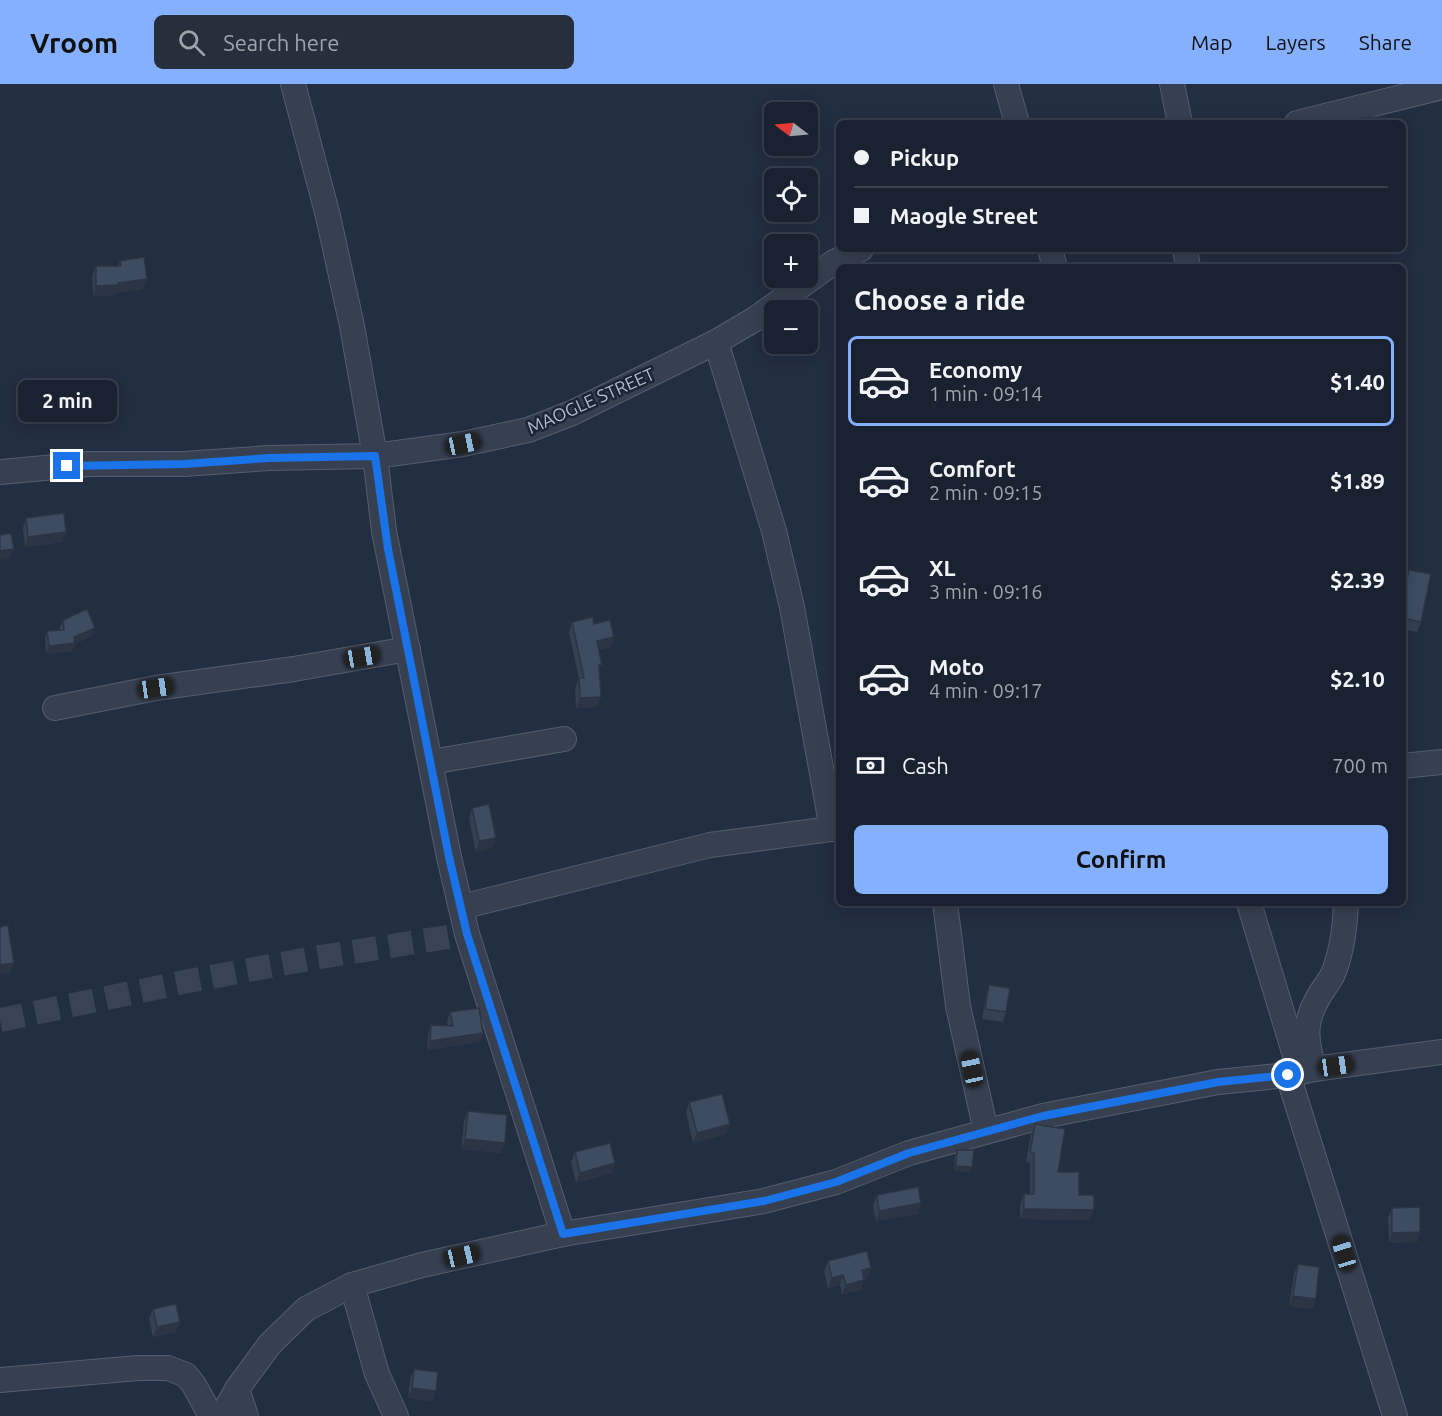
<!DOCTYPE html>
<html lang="en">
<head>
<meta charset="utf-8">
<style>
	:root { --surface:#1a2231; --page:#272f3d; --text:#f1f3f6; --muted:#9fa4ab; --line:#383f4d; --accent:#84b0ff }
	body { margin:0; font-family:Ubuntu,sans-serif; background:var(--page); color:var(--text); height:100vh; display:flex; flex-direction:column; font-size:22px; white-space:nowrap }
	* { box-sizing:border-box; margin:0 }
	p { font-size:20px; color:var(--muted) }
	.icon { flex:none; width:33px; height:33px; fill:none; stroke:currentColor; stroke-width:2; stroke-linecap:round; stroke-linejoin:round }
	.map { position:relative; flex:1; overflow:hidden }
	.drawer { position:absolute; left:836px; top:180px; width:570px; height:642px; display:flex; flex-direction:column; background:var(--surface); border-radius:9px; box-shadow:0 3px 15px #0003,0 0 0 2px var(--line) }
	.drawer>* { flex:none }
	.guide { position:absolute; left:836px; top:36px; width:570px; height:132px; border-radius:9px; box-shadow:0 3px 15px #0003,0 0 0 2px var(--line); display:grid; align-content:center; height:132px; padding:0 18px; background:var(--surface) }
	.needle { width:39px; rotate:286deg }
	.buttons { position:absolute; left:764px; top:18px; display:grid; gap:12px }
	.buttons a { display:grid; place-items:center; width:54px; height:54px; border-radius:9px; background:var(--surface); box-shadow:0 3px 15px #0003,0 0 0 2px var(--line); font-size:30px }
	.end { position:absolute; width:27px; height:27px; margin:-14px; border:8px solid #1a73e8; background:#fff; box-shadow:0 0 0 3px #fff }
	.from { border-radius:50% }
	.bubble { position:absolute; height:42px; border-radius:9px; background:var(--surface); box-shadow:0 3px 15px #0003,0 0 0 2px var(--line); font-size:20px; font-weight:600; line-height:42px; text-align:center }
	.car { position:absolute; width:18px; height:36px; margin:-18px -9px; border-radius:8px; box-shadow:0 0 4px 2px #0007; background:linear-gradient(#222 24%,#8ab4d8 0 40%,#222 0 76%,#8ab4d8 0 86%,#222 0) }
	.guide b { display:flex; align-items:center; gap:21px; height:57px; font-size:22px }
	.guide b+b { border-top:2px solid var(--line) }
	.guide i { width:15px; height:15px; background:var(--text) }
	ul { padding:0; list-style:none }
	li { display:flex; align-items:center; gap:18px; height:90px; margin:0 12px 9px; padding:0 6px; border:3px solid transparent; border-radius:9px }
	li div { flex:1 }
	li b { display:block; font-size:22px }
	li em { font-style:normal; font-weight:600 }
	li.active { border-color:var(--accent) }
	li>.icon { width:54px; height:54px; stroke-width:1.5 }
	h2 { padding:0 18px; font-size:27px; line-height:72px }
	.pay { display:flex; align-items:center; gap:15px; height:66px; padding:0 18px; font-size:22px }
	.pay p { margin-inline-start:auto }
	.primary-button { display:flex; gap:12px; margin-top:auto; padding:12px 18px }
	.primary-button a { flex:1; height:69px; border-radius:9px; background:var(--accent); color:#111; font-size:24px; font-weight:600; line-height:69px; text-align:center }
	header { display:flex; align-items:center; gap:36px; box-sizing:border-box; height:84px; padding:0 30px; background:var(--accent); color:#111 }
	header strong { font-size:28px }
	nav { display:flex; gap:33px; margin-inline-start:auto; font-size:21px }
	.search { width:420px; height:54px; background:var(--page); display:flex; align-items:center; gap:15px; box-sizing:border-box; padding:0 21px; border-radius:9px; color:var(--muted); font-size:22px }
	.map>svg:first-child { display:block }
</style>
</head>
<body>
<header>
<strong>Vroom</strong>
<div class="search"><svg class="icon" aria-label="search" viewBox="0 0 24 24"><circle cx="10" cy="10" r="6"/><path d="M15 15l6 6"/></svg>Search here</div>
<nav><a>Map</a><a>Layers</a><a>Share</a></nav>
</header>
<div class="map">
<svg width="1442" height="1332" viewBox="0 0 1442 1332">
	<rect width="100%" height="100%" fill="#222e41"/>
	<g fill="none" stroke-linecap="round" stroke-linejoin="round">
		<!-- minor-tunnel -->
		<polyline stroke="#384356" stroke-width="24" stroke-dasharray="24 12" stroke-linecap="butt" points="0,936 189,897 314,874 467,850"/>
		<defs>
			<g id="minor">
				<polyline points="293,0 328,132 352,242 375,372 384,447 449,773 467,850 563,1150"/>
				<polyline points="1006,0 1017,39"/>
				<polyline points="1172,0 1180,39"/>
				<polyline points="1297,39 1442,3"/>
				<polyline points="1050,165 1055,183"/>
				<polyline points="1185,165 1188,183"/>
				<polyline points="716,258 774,447 792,523 832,745"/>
				<polyline points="0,388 89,380 184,380 269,374 375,372 463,360 528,346 572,329 716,258 755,235 834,178 861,165"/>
				<polyline points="55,624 156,604 294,585 408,565"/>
				<polyline points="431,678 564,655"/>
				<polyline points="1402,682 1442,678"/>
				<polyline points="945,819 958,922 986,1047"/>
				<polyline points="1249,819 1300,988"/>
				<polyline points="461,823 710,761 838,744"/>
				<path d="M1313,983c-7,-29 -10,-44 6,-71 4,-7 9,-13 13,-20 10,-22 13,-49 14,-73"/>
				<polyline points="1288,991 1395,1332"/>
				<polyline points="352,1201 377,1290 396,1332"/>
				<polyline points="0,1296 138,1284 168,1284 186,1291 194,1301 211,1332"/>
				<polyline points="237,1305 246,1332"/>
				<polyline points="222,1332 237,1305 270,1260 306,1225 352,1201 422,1181 563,1150 764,1117 836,1098 909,1069 1043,1032 1218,998 1288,991 1314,985 1442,968"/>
			</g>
		</defs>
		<!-- minor casing -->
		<use href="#minor" stroke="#545e6e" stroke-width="26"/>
		<!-- minor -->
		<use href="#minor" stroke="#364051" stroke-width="24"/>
	</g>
	<!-- wall -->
	<g fill="#344153">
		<polygon points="120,177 143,205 115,209 115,211 93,212 92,192 96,182 118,182"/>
		<polygon points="26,434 62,458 25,463 23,444"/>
		<polygon points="1409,486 1421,538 1417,548 1402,545 1402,509 1405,496"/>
		<polygon points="63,536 92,552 75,560 72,567 46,570 45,555 47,547 60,546 60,543"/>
		<polygon points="572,538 594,540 614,553 610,563 599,566 600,587 597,623 576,624 575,604 579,595 569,548"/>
		<polygon points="472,724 492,764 476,768 469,734"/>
		<polygon points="989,901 1006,928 1003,938 982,935 986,911"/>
		<polygon points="450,928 483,949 479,958 427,966 428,950 431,941 448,942 447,937"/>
		<polygon points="689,1018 730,1040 726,1050 693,1059 686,1028"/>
		<polygon points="468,1027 501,1069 461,1065 464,1037"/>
		<polygon points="1035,1040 1058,1088 1079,1111 1090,1136 1020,1135 1020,1120 1024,1110 1030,1110 1030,1079 1026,1078 1031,1050"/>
		<polygon points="957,1066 972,1083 970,1088 954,1087 955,1071"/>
		<polygon points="575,1068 612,1089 576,1099 571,1078"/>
		<polygon points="877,1111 921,1119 918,1130 876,1137 873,1121"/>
		<polygon points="1392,1124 1420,1148 1417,1158 1389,1159 1388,1134"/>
		<polygon points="828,1177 871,1184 867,1194 864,1195 861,1206 842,1211 840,1201 828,1204 824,1187"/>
		<polygon points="1298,1180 1316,1215 1312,1225 1289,1222 1294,1190"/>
		<polygon points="153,1225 176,1248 153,1253 149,1235"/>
		<polygon points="414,1285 433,1317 408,1314 410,1295"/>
	</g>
	<!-- shaded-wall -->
	<g fill="#2b3544">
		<polygon points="147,195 143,205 115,209 115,211 93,212 96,202"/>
		<polygon points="66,448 62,458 25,463 28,453"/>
		<polygon points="14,465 10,475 0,476 0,467"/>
		<polygon points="95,544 92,552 75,560 72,567 46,570 49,562"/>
		<polygon points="614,553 610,563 593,567 597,557"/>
		<polygon points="601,613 597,623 576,624 580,614"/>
		<polygon points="496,754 492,764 476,768 479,757"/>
		<polygon points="14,879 10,889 0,890 0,881"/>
		<polygon points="483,949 479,958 427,966 430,957"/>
		<polygon points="730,1040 726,1050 693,1059 697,1049"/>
		<polygon points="465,1055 505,1059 501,1069 461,1065"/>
		<polygon points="615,1079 612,1089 576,1099 580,1089"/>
		<polygon points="956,1082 972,1083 970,1088 954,1087"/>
		<polygon points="921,1119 918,1130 876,1137 879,1127"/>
		<polygon points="1024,1125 1094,1126 1090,1136 1020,1135"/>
		<polygon points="1420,1148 1417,1158 1389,1159 1392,1149"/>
		<polygon points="871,1184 867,1194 858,1197 862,1186"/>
		<polygon points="843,1191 840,1201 828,1204 832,1194"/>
		<polygon points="864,1196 861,1206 842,1211 846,1201"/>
		<polygon points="1293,1212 1316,1215 1312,1225 1289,1222"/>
		<polygon points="180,1238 176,1248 153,1253 157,1243"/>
		<polygon points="412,1304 436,1307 433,1317 408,1314"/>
	</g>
	<!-- building -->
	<g fill="#3d4c61" stroke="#2b3544" stroke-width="1.5">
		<polygon points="1386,33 1386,39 1361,39 1361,34"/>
		<polygon points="144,173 147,195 118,199 118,201 96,202 96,182 121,182 120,177"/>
		<polygon points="64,429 66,448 28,453 26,434"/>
		<polygon points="11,449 14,465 0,467 0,451"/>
		<polygon points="1409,486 1431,490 1421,538 1402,534 1402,515"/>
		<polygon points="87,525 95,544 74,553 75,559 49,562 47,547 64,546 63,536"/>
		<polygon points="593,533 594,540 610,536 614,553 597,557 602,581 599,581 601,613 580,614 579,594 584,594 572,538"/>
		<polygon points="489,720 496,754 479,757 472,724"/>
		<polygon points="8,841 14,879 0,881 0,843"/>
		<polygon points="989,901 1010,904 1006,928 985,925"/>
		<polygon points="479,924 483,949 430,957 431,941 453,942 450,928"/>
		<polygon points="722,1010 730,1040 697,1049 689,1018"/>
		<polygon points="468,1027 507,1031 505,1059 465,1055"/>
		<polygon points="1035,1040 1065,1045 1058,1088 1079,1088 1079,1111 1094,1111 1094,1126 1024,1125 1024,1110 1034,1110 1034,1069 1030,1068"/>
		<polygon points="610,1059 615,1079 580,1089 575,1068"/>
		<polygon points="957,1066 974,1066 972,1083 956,1082"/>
		<polygon points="918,1103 921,1119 879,1127 877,1111"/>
		<polygon points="1420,1123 1420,1148 1392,1149 1392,1124"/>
		<polygon points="867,1167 871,1184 862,1186 864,1196 846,1201 843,1191 832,1194 828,1177"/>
		<polygon points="1298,1180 1319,1183 1316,1215 1293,1212"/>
		<polygon points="176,1220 180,1238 157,1243 153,1225"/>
		<polygon points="414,1285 438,1288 436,1307 412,1304"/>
	</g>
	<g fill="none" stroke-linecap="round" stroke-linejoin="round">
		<!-- route -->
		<polyline stroke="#1a73e8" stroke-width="8" points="67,382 184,380 269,374 375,372 388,465 449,773 467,850 563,1150 764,1117 836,1098 909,1069 1043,1032 1218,998 1288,991"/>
	</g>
	<g text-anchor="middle" stroke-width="5" stroke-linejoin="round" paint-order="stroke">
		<!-- street labels -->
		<g font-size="18" fill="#b3bbcb" stroke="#1b2536">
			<text transform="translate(591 317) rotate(-24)" y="6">MAOGLE STREET</text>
		</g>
	</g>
</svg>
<div class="buttons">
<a><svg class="needle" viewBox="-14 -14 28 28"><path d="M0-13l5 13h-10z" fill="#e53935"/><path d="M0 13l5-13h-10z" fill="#9fa4ab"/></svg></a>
<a><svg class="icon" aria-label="locate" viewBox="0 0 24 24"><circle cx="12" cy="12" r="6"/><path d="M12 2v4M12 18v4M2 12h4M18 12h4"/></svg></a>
<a>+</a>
<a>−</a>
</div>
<i class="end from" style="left:1288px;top:991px"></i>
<i class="end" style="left:67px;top:382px"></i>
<div class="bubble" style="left:18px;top:296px;width:99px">2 min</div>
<i class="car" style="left:463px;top:360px;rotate:78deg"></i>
<i class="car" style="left:362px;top:573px;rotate:80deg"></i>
<i class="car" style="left:156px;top:604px;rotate:82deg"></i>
<i class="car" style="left:1336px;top:982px;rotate:82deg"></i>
<i class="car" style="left:972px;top:985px;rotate:348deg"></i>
<i class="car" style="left:1344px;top:1169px;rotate:343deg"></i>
<i class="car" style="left:462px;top:1172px;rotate:77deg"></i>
<div class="guide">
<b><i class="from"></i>Pickup</b>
<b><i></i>Maogle Street</b>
</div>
<section class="drawer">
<h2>Choose a ride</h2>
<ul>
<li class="active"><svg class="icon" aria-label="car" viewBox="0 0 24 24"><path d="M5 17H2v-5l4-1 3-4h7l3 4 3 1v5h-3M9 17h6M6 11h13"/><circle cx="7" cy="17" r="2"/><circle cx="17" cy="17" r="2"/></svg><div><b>Economy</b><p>1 min · 09:14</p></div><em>$1.40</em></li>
<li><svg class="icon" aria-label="car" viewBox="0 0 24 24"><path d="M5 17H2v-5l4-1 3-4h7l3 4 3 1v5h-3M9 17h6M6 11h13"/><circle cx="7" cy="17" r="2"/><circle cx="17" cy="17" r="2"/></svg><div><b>Comfort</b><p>2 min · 09:15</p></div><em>$1.89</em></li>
<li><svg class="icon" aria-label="car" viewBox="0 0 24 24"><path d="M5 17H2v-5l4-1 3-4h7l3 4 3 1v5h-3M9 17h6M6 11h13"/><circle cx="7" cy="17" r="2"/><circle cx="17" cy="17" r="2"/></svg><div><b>XL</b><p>3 min · 09:16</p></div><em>$2.39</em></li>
<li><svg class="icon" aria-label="car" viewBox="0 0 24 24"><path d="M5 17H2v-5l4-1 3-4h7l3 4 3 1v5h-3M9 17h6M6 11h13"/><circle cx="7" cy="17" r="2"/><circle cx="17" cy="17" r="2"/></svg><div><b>Moto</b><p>4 min · 09:17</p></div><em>$2.10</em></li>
</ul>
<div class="pay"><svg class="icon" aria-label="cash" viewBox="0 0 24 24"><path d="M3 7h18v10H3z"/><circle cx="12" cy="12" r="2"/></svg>Cash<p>700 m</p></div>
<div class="primary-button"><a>Confirm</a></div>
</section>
</div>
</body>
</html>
